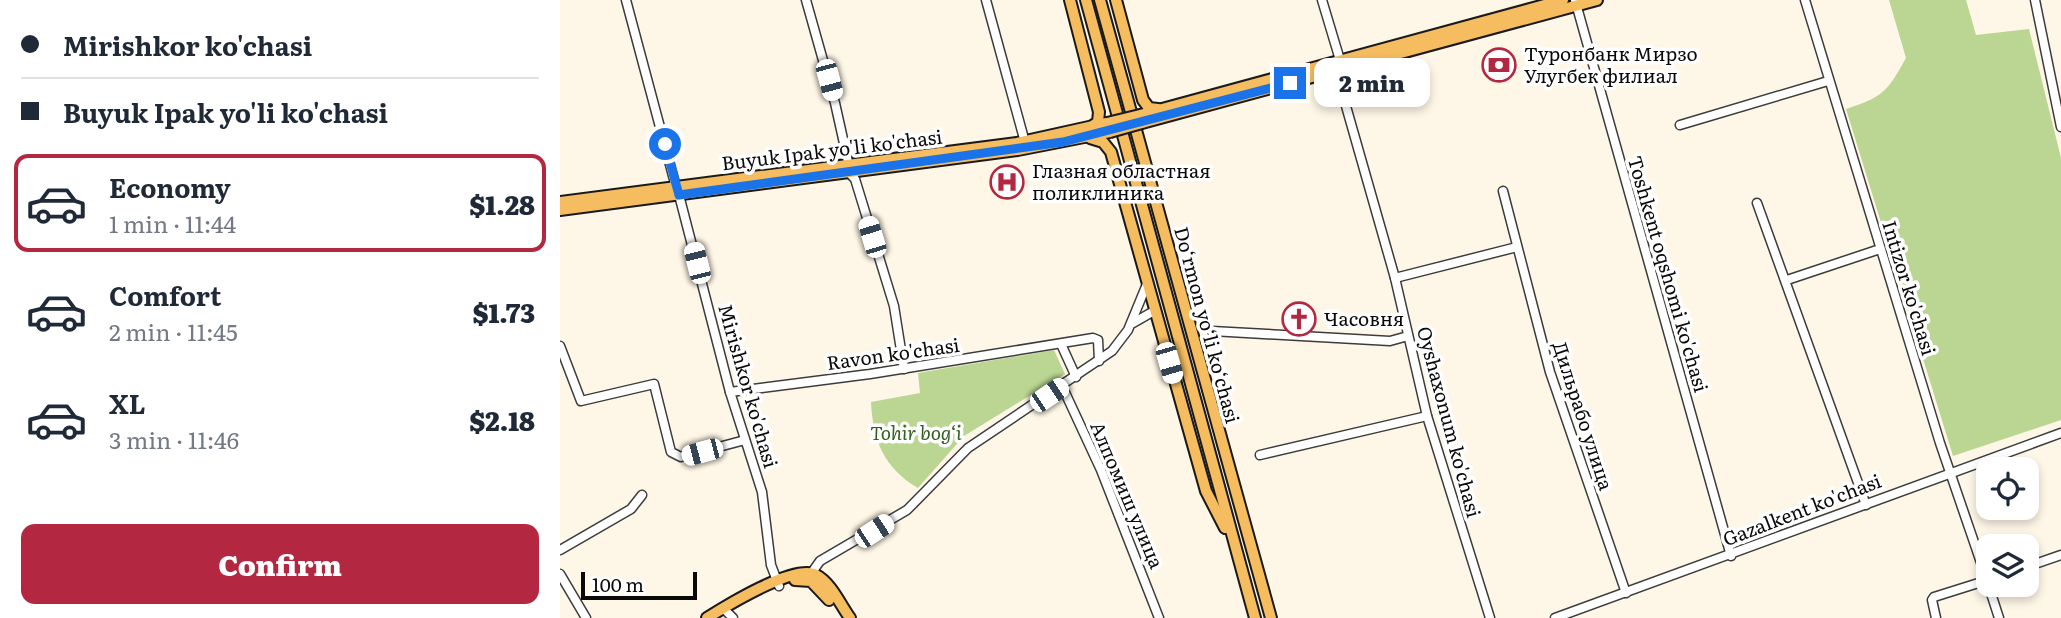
<!DOCTYPE html>
<html lang="en">
<head>
<meta charset="utf-8">
<style>
	:root { --surface:#fff; --page:#f6f6f7; --text:#1f2937; --muted:#747a83; --line:#e0e1e3; --accent:#b42741 }
	body { margin:0; font-family:Literata,serif; background:var(--page); color:var(--text); height:100vh; display:flex; flex-direction:column; font-size:26px; white-space:nowrap }
	* { box-sizing:border-box; margin:0 }
	p { font-size:23px; color:var(--muted) }
	.icon { flex:none; width:38px; height:38px; fill:none; stroke:currentColor; stroke-width:2; stroke-linecap:round; stroke-linejoin:round }
	.map { position:relative; flex:1; overflow:hidden }
	.side { display:flex; flex-direction:column; background:var(--surface); width:560px }
	.side>* { flex:none }
	.banner { display:grid; align-content:center; height:154px; padding:0 21px; background:var(--surface) }
	.buttons { position:absolute; left:1416px; top:457px; display:grid; gap:14px }
	.buttons a { display:grid; place-items:center; width:63px; height:63px; border-radius:14px; background:var(--surface); box-shadow:0 4px 10px #0003; font-size:35px }
	.scale { position:absolute; left:21px; bottom:18px; width:116px; box-sizing:border-box; padding-left:7px; border:4px solid #090909; border-top:0; font-size:19px; line-height:24px; white-space:nowrap; color:#090909; -webkit-text-stroke:5px #fff; paint-order:stroke }
	.end { position:absolute; width:32px; height:32px; margin:-16px; border:9px solid #1a73e8; background:#fff; box-shadow:0 0 0 4px #fff }
	.from { border-radius:50% }
	.bubble { position:absolute; height:49px; border-radius:14px; background:var(--surface); box-shadow:0 4px 10px #0003; font-size:23px; font-weight:800; line-height:49px; text-align:center }
	.car { position:absolute; width:21px; height:42px; margin:-21px -10px; border-radius:9px; box-shadow:0 0 5px 2px #0007; background:linear-gradient(#fff 24%,#345 0 40%,#fff 0 76%,#345 0 86%,#fff 0) }
	.banner b { display:flex; align-items:center; gap:24px; height:66px; font-size:26px }
	.banner b+b { border-top:2px solid var(--line) }
	.banner i { width:18px; height:18px; background:var(--text) }
	ul { padding:0; list-style:none }
	li { display:flex; align-items:center; gap:21px; height:98px; margin:0 14px 10px; padding:0 7px; border:4px solid transparent; border-radius:14px }
	li div { flex:1 }
	li b { display:block; font-size:26px }
	li em { font-style:normal; font-weight:800 }
	li.on { border-color:var(--accent) }
	li>.icon { width:63px; height:63px; stroke-width:1.5 }
	.action { display:flex; gap:14px; margin-top:auto; padding:14px 21px }
	.action a { flex:1; height:80px; border-radius:14px; background:var(--accent); color:#fff; font-size:28px; font-weight:800; line-height:80px; text-align:center }
	main { display:flex; flex:1; min-height:0 }
	.map>svg:first-child { display:block }
</style>
</head>
<body>
<main>
<section class="side">
<div class="banner">
<b><i class="from"></i>Mirishkor ko'chasi</b>
<b><i></i>Buyuk Ipak yo'li ko'chasi</b>
</div>
<ul>
<li class="on"><svg class="icon" aria-label="car" viewBox="0 0 24 24"><path d="M5 17H2v-5l4-1 3-4h7l3 4 3 1v5h-3M9 17h6M6 11h13"/><circle cx="7" cy="17" r="2"/><circle cx="17" cy="17" r="2"/></svg><div><b>Economy</b><p>1 min · 11:44</p></div><em>$1.28</em></li>
<li><svg class="icon" aria-label="car" viewBox="0 0 24 24"><path d="M5 17H2v-5l4-1 3-4h7l3 4 3 1v5h-3M9 17h6M6 11h13"/><circle cx="7" cy="17" r="2"/><circle cx="17" cy="17" r="2"/></svg><div><b>Comfort</b><p>2 min · 11:45</p></div><em>$1.73</em></li>
<li><svg class="icon" aria-label="car" viewBox="0 0 24 24"><path d="M5 17H2v-5l4-1 3-4h7l3 4 3 1v5h-3M9 17h6M6 11h13"/><circle cx="7" cy="17" r="2"/><circle cx="17" cy="17" r="2"/></svg><div><b>XL</b><p>3 min · 11:46</p></div><em>$2.18</em></li>
</ul>
<div class="action"><a>Confirm</a></div>
</section>
<div class="map">
<svg width="1501" height="618" viewBox="0 0 1501 618">
	<rect width="100%" height="100%" fill="#fef6e6"/>
	<!-- forest -->
	<g fill="#bad692">
		<path d="M1329,0h77l10,35 53,-6 32,129v262l-108,36 -107,-347c37,-12 41,-17 60,-51z"/>
		<path d="M494,350l11,24 -101,62 -46,52c-34,-20 -45,-47 -47,-86l49,-9 -2,-20z"/>
	</g>
	<g fill="none" stroke-linecap="round" stroke-linejoin="round">
		<defs>
			<g id="minor">
				<polyline points="66,0 116,187"/>
				<polyline points="246,0 275,103 289,166"/>
				<polyline points="426,0 466,146"/>
				<polyline points="762,0 780,60"/>
				<polyline points="1015,0 1171,556"/>
				<polyline points="1245,0 1380,443 1428,583"/>
				<polyline points="1475,0 1501,127"/>
				<polyline points="776,71 835,278 867,416 930,618"/>
				<polyline points="1120,125 1268,81"/>
				<polyline points="290,174 295,179 334,306 344,369"/>
				<polyline points="943,191 990,372 1066,593"/>
				<polyline points="119,195 170,392 202,492 211,565 219,586"/>
				<polyline points="1197,203 1306,505"/>
				<polyline points="835,278 957,247"/>
				<polyline points="1227,280 1320,249"/>
				<polyline points="573,323 594,311"/>
				<polyline points="652,331 830,341 848,336"/>
				<polyline points="501,344 516,377"/>
				<polyline points="0,346 21,401 94,384 111,452 121,457 185,440"/>
				<polyline points="502,386 541,470 599,618"/>
				<polyline points="170,392 310,374 533,338 538,340 539,361"/>
				<polyline points="700,455 867,416"/>
				<polyline points="0,550 71,509 82,495"/>
				<polyline points="1466,567 1501,555"/>
				<polyline points="0,574 26,618"/>
				<polyline points="248,578 260,561 347,510 408,448 552,351 568,330 587,284"/>
				<polyline points="1428,584 1439,618"/>
				<polyline points="163,608 173,618"/>
				<polyline points="995,618 1501,433"/>
				<polyline points="1376,618 1372,600 1374,597 1428,580"/>
			</g>
			<g id="major">
				<polyline points="510,0 539,112 538,122 531,127"/>
				<polyline points="526,0 695,618"/>
				<polyline points="540,0 711,618"/>
				<polyline points="556,0 583,100 589,108 598,109"/>
				<polyline points="580,115 1003,0"/>
				<polyline points="582,123 1037,0"/>
				<polyline points="530,138 543,142 551,152 646,491 665,528"/>
				<polyline points="0,202 457,143 547,123"/>
				<polyline points="0,210 458,150 550,132"/>
				<polyline points="235,580 251,581 269,600"/>
				<path d="M147,618c19,-12 89,-55 109,-43 15,8 24,29 34,43"/>
			</g>
		</defs>
		<!-- minor casing -->
		<use href="#minor" stroke="#3c3c3c" stroke-width="11"/>
		<!-- major casing -->
		<use href="#major" stroke="#1a1a1a" stroke-width="14"/>
		<!-- minor -->
		<use href="#minor" stroke="#fff" stroke-width="8"/>
		<!-- major -->
		<use href="#major" stroke="#f5bc60" stroke-width="10"/>
		<defs>
			<g id="major-bridge">
				<polyline points="547,123 580,115"/>
				<polyline points="550,132 582,123"/>
			</g>
		</defs>
		<!-- major-bridge casing -->
		<use href="#major-bridge" stroke="#1a1a1a" stroke-width="14" stroke-linecap="butt"/>
		<!-- major-bridge -->
		<use href="#major-bridge" stroke="#f5bc60" stroke-width="10"/>
	</g>
	<g fill="none" stroke-linecap="round" stroke-linejoin="round">
		<!-- route -->
		<polyline stroke="#1a73e8" stroke-width="9" points="105,144 119,195 503,142 730,83"/>
	</g>
	<!-- icons -->
	<defs>
		<symbol id="bank-ring" viewBox="-11 -11 22 22"><circle r="9.5" fill="#fff" stroke="#b42741" stroke-width="1.5"/><path d="M-6-4H6V4H-6ZM0-2.3a2.3 2.3 0 1 0 0 4.6a2.3 2.3 0 1 0 0-4.6Z" fill="#b42741"/></symbol>
		<symbol id="hospital-ring" viewBox="-11 -11 22 22"><circle r="9.5" fill="#fff" stroke="#b42741" stroke-width="1.5"/><path d="M-5-5h3v3.5h4V-5h3V5h-3V1.5h-4V5h-3Z" fill="#b42741"/></symbol>
		<symbol id="church-ring" viewBox="-11 -11 22 22"><circle r="9.5" fill="#fff" stroke="#b42741" stroke-width="1.5"/><path d="M-1.2-6h2.4v3.5h3.3v2.4h-3.3V6h-2.4V-.1h-3.3v-2.4h3.3Z" fill="#b42741"/></symbol>
	</defs>
	<g fill-rule="evenodd">
		<use href="#bank-ring" x="920" y="46" width="38" height="38"/>
		<use href="#hospital-ring" x="428" y="163" width="38" height="38"/>
		<use href="#church-ring" x="720" y="300" width="38" height="38"/>
	</g>
	<g text-anchor="middle" stroke-width="7" stroke-linejoin="round" paint-order="stroke">
		<!-- poi labels -->
		<g font-size="19" fill="#090909" stroke="#fff" text-anchor="start">
			<text x="964" y="61">Туронбанк Мирзо<tspan x="964" dy="22">Улугбек филиал</tspan></text>
			<text x="472" y="178">Глазная областная<tspan x="472" dy="22">поликлиника</tspan></text>
			<text x="764" y="326">Часовня</text>
		</g>
		<!-- street labels -->
		<g font-size="19" fill="#090909" stroke="#fff">
			<text transform="translate(272 150) rotate(-7)" y="7">Buyuk Ipak yo'li ko'chasi</text>
			<text transform="translate(1108 274) rotate(74)" y="7">Toshkent oqshomi ko'chasi</text>
			<text transform="translate(1349 288) rotate(73)" y="7">Intizor ko'chasi</text>
			<text transform="translate(647 325) rotate(75)" y="7">Do‘rmon yo‘li ko‘chasi</text>
			<text transform="translate(333 354) rotate(-8)" y="7">Ravon ko'chasi</text>
			<text transform="translate(188 386) rotate(74)" y="7">Mirishkor ko'chasi</text>
			<text transform="translate(1023 416) rotate(72)" y="7">Дильрабо улица</text>
			<text transform="translate(889 422) rotate(75)" y="7">Oyshaxonum ko'chasi</text>
			<text transform="translate(567 495) rotate(67)" y="7">Алпомиш улица</text>
			<text transform="translate(1242 510) rotate(-21)" y="7">Gazalkent ko'chasi</text>
		</g>
		<!-- park labels -->
		<g font-size="19" font-style="italic" fill="#335e1d" stroke="#fff">
			<text x="356" y="440">Tohir bog‘i</text>
		</g>
	</g>
</svg>
<div class="buttons">
<a><svg class="icon" aria-label="locate" viewBox="0 0 24 24"><circle cx="12" cy="12" r="6"/><path d="M12 2v4M12 18v4M2 12h4M18 12h4"/></svg></a>
<a><svg class="icon" aria-label="layers" viewBox="0 0 24 24"><path d="M12 4l9 5-9 5-9-5zM3 14l9 5 9-5"/></svg></a>
</div>
<div class="scale">100 m</div>
<i class="end from" style="left:105px;top:144px"></i>
<i class="end" style="left:730px;top:83px"></i>
<div class="bubble" style="left:754px;top:58px;width:116px">2 min</div>
<i class="car" style="left:269px;top:80px;rotate:165deg"></i>
<i class="car" style="left:312px;top:237px;rotate:343deg"></i>
<i class="car" style="left:137px;top:263px;rotate:346deg"></i>
<i class="car" style="left:609px;top:363px;rotate:164deg"></i>
<i class="car" style="left:489px;top:395px;rotate:56deg"></i>
<i class="car" style="left:142px;top:452px;rotate:255deg"></i>
<i class="car" style="left:314px;top:531px;rotate:57deg"></i>
</div>
</main>
</body>
</html>
